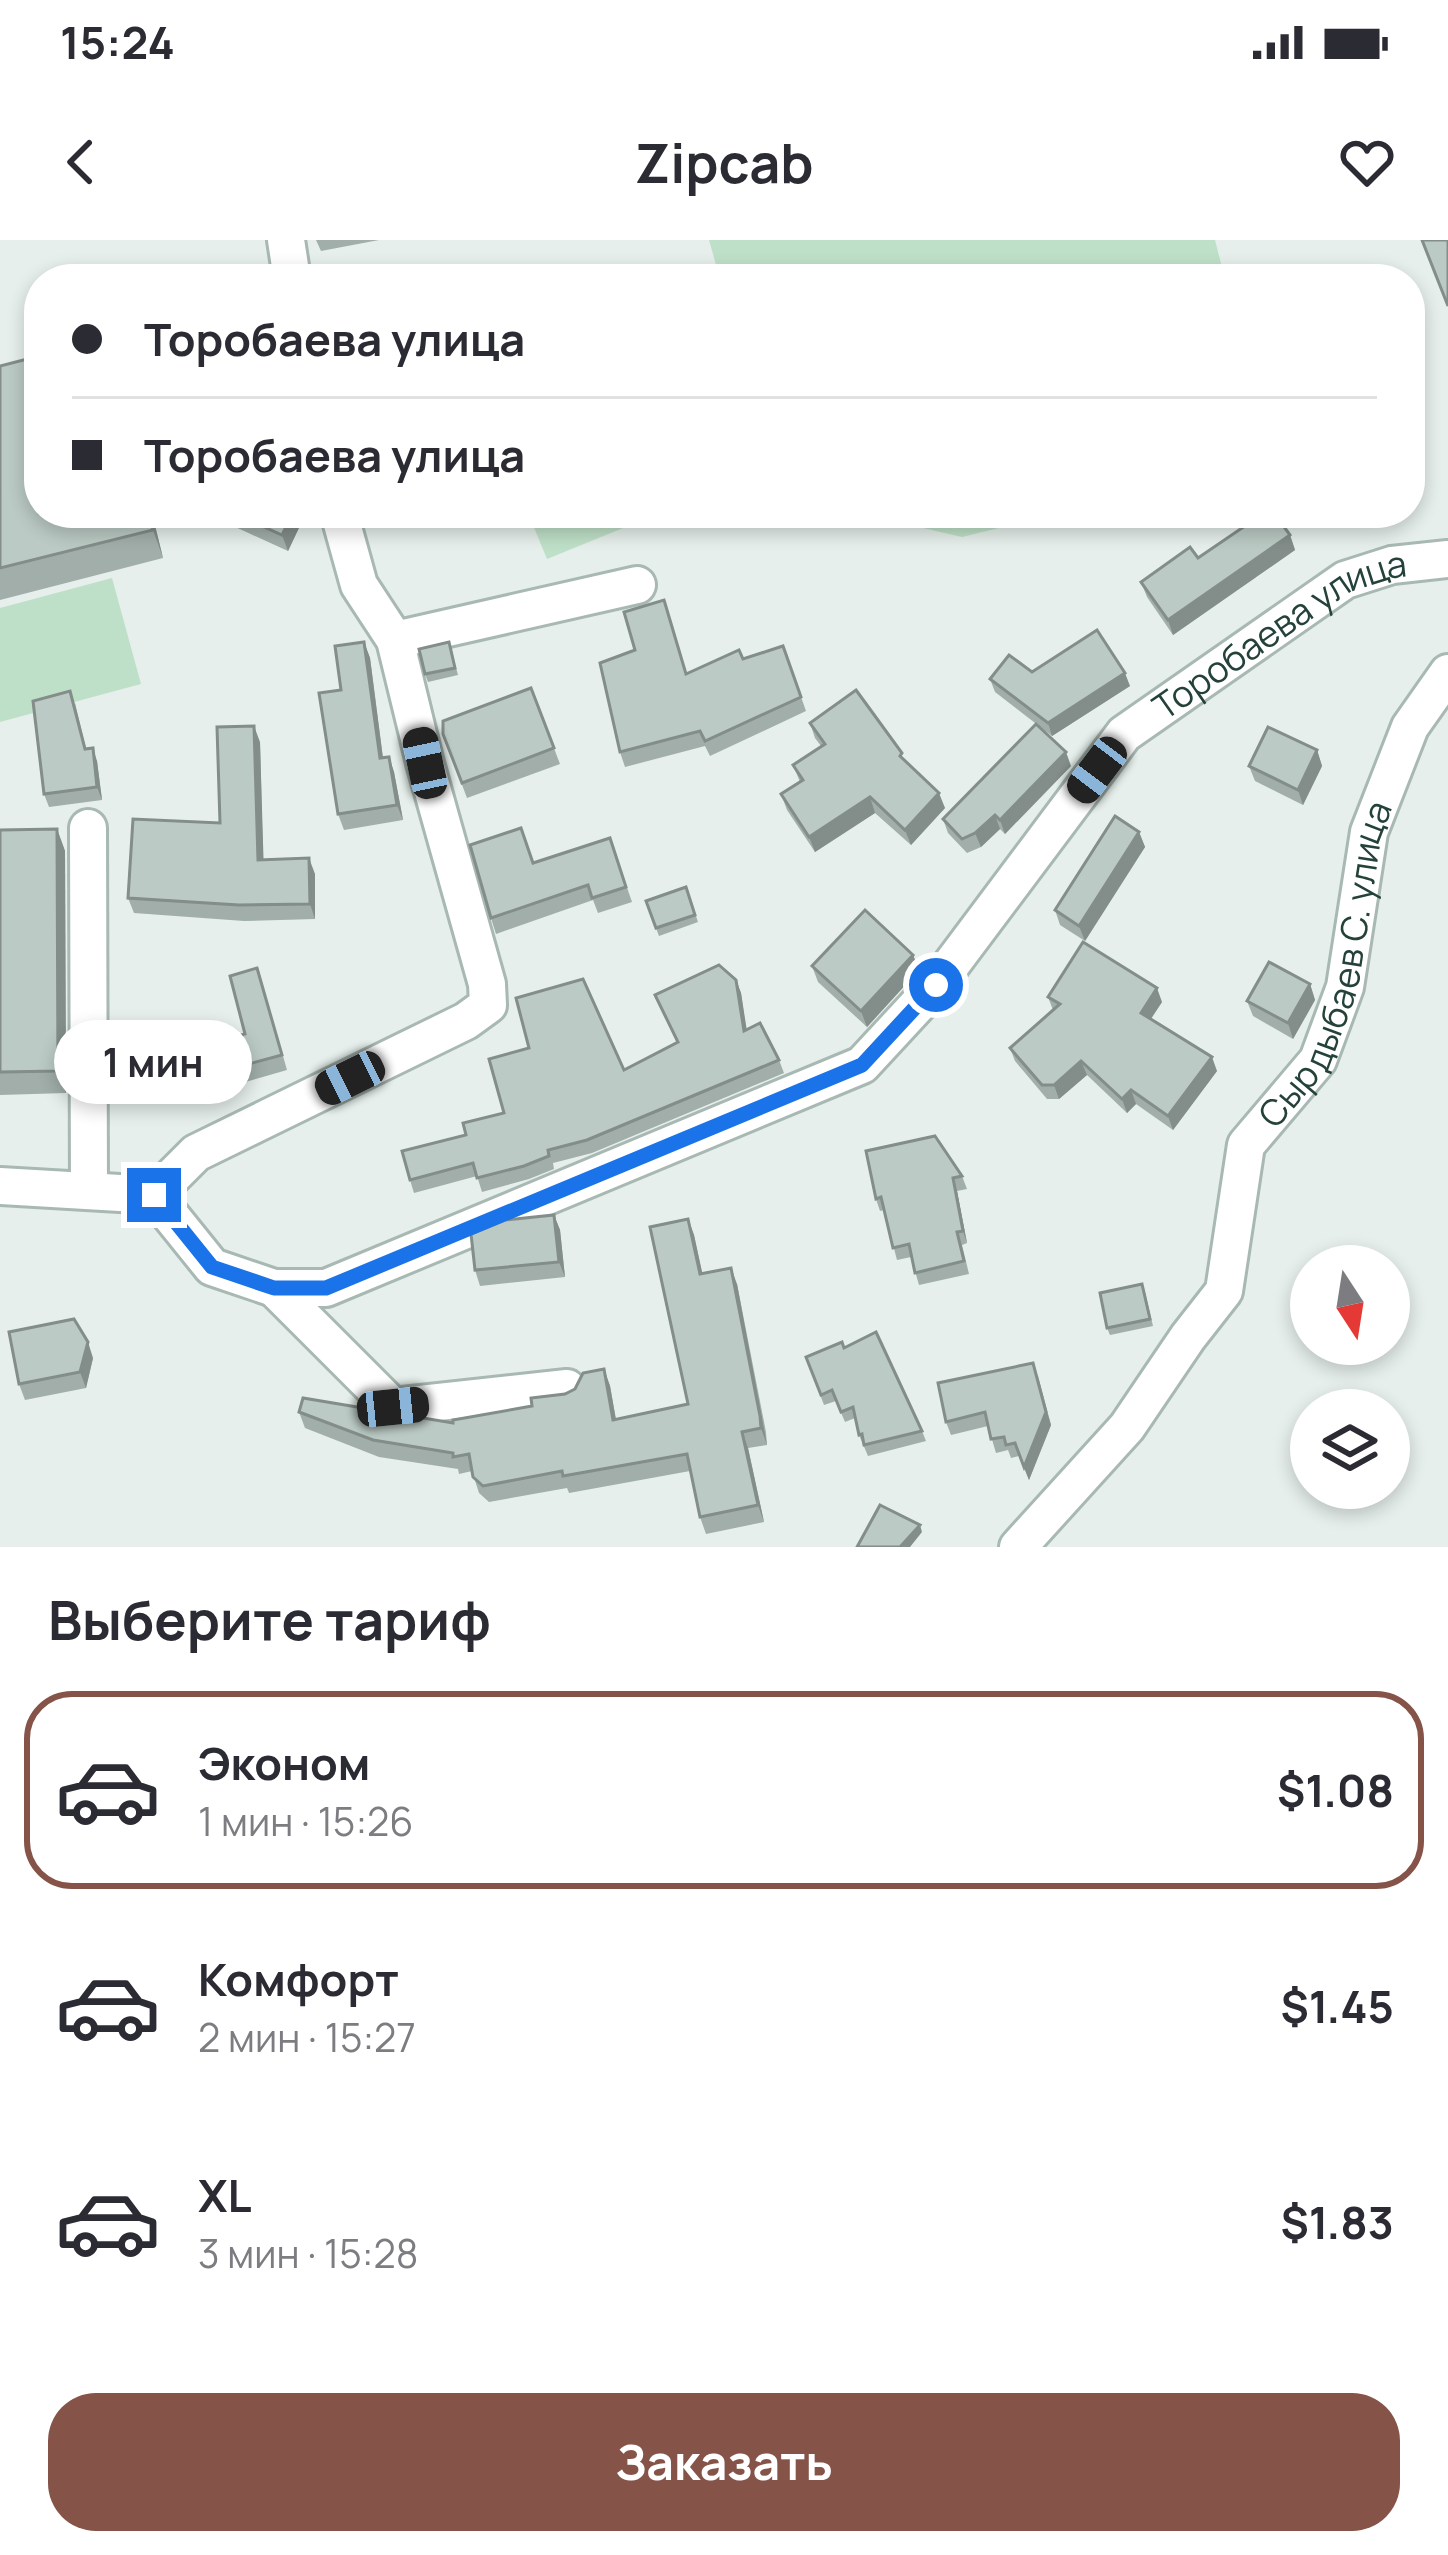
<!DOCTYPE html>
<html lang="ru">
<head>
<meta charset="utf-8">
<style>
	:root { --surface:#fff; --page:#f2f2f3; --text:#2b2b33; --muted:#7c7c81; --line:#e1e1e2; --accent:#855347 }
	body { margin:0; font-family:Manrope,sans-serif; background:var(--page); color:var(--text); height:100vh; display:flex; flex-direction:column; font-size:45px; white-space:nowrap }
	* { box-sizing:border-box; margin:0 }
	p { font-size:39px; color:var(--muted) }
	.icon { flex:none; width:66px; height:66px; fill:none; stroke:currentColor; stroke-width:2; stroke-linecap:round; stroke-linejoin:round }
	.map { position:relative; height:1307px; overflow:hidden }
	.sheet { display:flex; flex-direction:column; background:var(--surface); flex:1 }
	.sheet>* { flex:none }
	.guide { position:absolute; left:24px; top:24px; width:1401px; height:264px; border-radius:48px; box-shadow:0 6px 18px #0003; display:grid; align-content:center; height:264px; padding:0 48px; background:var(--surface) }
	.needle { width:78px; rotate:168deg }
	.buttons { position:absolute; left:1290px; top:1005px; display:grid; gap:24px }
	.buttons a { display:grid; place-items:center; width:120px; height:120px; border-radius:50%; background:var(--surface); box-shadow:0 6px 18px #0003; font-size:60px }
	.end { position:absolute; width:54px; height:54px; margin:-27px; border:15px solid #1a73e8; background:#fff; box-shadow:0 0 0 6px #fff }
	.from { border-radius:50% }
	.bubble { position:absolute; height:84px; border-radius:42px; background:var(--surface); box-shadow:0 6px 18px #0003; font-size:39px; font-weight:700; line-height:84px; text-align:center }
	.car { position:absolute; width:36px; height:72px; margin:-36px -18px; border-radius:15px; box-shadow:0 0 9px 3px #0007; background:linear-gradient(#222 24%,#8ab4d8 0 40%,#222 0 76%,#8ab4d8 0 86%,#222 0) }
	.guide b { display:flex; align-items:center; gap:42px; height:114px; font-size:45px }
	.guide b+b { border-top:3px solid var(--line) }
	.guide i { width:30px; height:30px; background:var(--text) }
	ul { padding:0; list-style:none }
	li { display:flex; align-items:center; gap:36px; height:198px; margin:0 24px 18px; padding:0 24px; border:6px solid transparent; border-radius:48px }
	li div { flex:1 }
	li b { display:block; font-size:45px }
	li em { font-style:normal; font-weight:700 }
	li.on { border-color:var(--accent) }
	li>.icon { width:108px; height:108px; stroke-width:1.5 }
	h2 { padding:0 48px; font-size:54px; line-height:144px }
	.action { display:flex; gap:24px; margin-top:auto; padding:24px 48px }
	.action a { flex:1; height:138px; border-radius:48px; background:var(--accent); color:#fff; font-size:48px; font-weight:700; line-height:138px; text-align:center }
	.status { display:flex; justify-content:space-between; align-items:center; height:84px; padding:0 60px; background:var(--surface); direction:ltr }
	.status svg { height:33px; fill:currentColor }
	header { display:flex; justify-content:space-between; align-items:center; height:156px; padding:0 48px; background:var(--surface); font-size:54px; font-weight:700 }
	.map>svg:first-child { display:block }
</style>
</head>
<body>
<div class="status"><b>15:24</b><svg viewBox="0 0 49 12"><path d="M0 12V9h3v3zM5 12V6h3v6zM10 12V3h3v9zM15 12V0h3v12zM26 1h20v11H26zM47 4h2v5h-2z"/></svg></div>
<header><svg class="icon" aria-label="back" viewBox="0 0 24 24"><path d="M15 5l-7 7 7 7"/></svg>Zipcab<svg class="icon" aria-label="heart" viewBox="0 0 24 24"><path d="M12 20l-8-8c-3-5 5-10 8-4 3-6 11-1 8 4z"/></svg></header>
<div class="map">
<svg width="1448" height="1307" viewBox="0 0 1448 1307">
	<rect width="100%" height="100%" fill="#e6efeb"/>
	<!-- pitch -->
	<g fill="#bfe0c8">
		<polygon points="709,0 1215,0 1225,39 720,39"/>
		<polygon points="528,273 660,273 547,319"/>
		<polygon points="858,273 1059,273 962,297"/>
		<polygon points="112,338 141,444 0,482 0,368"/>
	</g>
	<g fill="none" stroke-linecap="round" stroke-linejoin="round">
		<defs>
			<g id="minor">
				<polyline points="286,0 292,39"/>
				<polyline points="395,400 637,345"/>
				<polyline points="88,588 89,949"/>
				<path id="s1" d="M0,946l154,9 58,72 62,21h52l536,-223 74,-80 188,-251 221,-154 47,-15 56,-6"/>
				<polyline points="154,955 196,913 466,781 488,765 487,744 425,523 395,400 359,345 339,273"/>
				<polyline points="274,1048 393,1167 567,1148"/>
				<path id="s2" d="M1018,1307l109,-120 61,-90 36,-46 22,-146 72,-85 27,-73 24,-155 41,-105 38,-54"/>
			</g>
		</defs>
		<!-- minor casing -->
		<use href="#minor" stroke="#a8b8b2" stroke-width="42"/>
		<!-- minor -->
		<use href="#minor" stroke="#fff" stroke-width="36"/>
	</g>
	<!-- wall -->
	<g fill="#a1aea9">
		<polygon points="316,0 379,0 321,11"/>
		<polygon points="0,126 39,273 152,273 163,318 0,360"/>
		<polygon points="218,273 306,273 288,311 220,280"/>
		<polygon points="1290,295 1295,310 1173,395 1147,357 1141,342 1198,318"/>
		<polygon points="664,360 687,434 783,406 806,471 710,516 705,506 625,527 620,512 635,410"/>
		<polygon points="364,402 370,418 383,518 389,517 394,532 403,580 344,590 338,574 341,450"/>
		<polygon points="449,402 458,435 428,442 425,434"/>
		<polygon points="1032,432 1130,446 1052,496 995,452 990,439"/>
		<polygon points="531,448 560,524 467,558 443,494"/>
		<polygon points="75,463 86,509 97,521 102,560 49,567 44,554"/>
		<polygon points="810,483 906,521 945,568 911,605 875,573 815,612 787,570 781,554 800,542 793,525 821,506 815,498"/>
		<polygon points="260,502 263,619 315,634 315,679 244,681 134,673 128,658 220,583"/>
		<polygon points="1317,510 1322,526 1303,565 1255,541 1249,526"/>
		<polygon points="1071,526 1005,594 1000,589 981,607 967,613 948,593 943,579"/>
		<polygon points="57,589 65,611 66,853 0,855 0,590"/>
		<polygon points="1139,592 1145,607 1085,701 1060,685 1055,670"/>
		<polygon points="610,598 632,662 598,673 593,660 496,694 491,678 533,623"/>
		<polygon points="686,647 698,682 659,696 646,661"/>
		<polygon points="913,715 919,730 867,787 818,742 812,726"/>
		<polygon points="258,728 287,830 235,845 230,829 245,794"/>
		<polygon points="736,740 741,753 746,789 779,820 784,833 592,913 553,923 554,929 529,939 482,952 477,936 414,953 410,940 466,895 504,873 624,830 677,803 655,755"/>
		<polygon points="1310,744 1315,760 1293,799 1253,776 1247,761"/>
		<polygon points="1048,757 1162,762 1151,779 1217,831 1173,890 1136,864 1127,873 1087,835 1059,859 1047,859 1015,821 1010,808 1053,770"/>
		<polygon points="962,936 967,949 957,951 967,1003 962,1005 969,1034 919,1045 911,1017 897,1020 884,970 880,971 876,959"/>
		<polygon points="554,975 560,990 565,1037 480,1046 475,1030"/>
		<polygon points="688,979 694,995 702,1033 737,1044 766,1192 767,1205 748,1208 764,1282 706,1294 700,1277 690,1231 569,1253 567,1248 489,1262 479,1253 472,1231 459,1234 458,1229 379,1217 305,1188 299,1172 453,1183 532,1166 575,1149 604,1129 610,1146 616,1180 688,1164"/>
		<polygon points="1145,1052 1153,1086 1110,1095 1107,1088"/>
		<polygon points="844,1108 922,1191 926,1201 868,1216 859,1195 855,1178 845,1182 836,1161 824,1165 806,1117"/>
		<polygon points="93,1118 86,1148 25,1160 19,1144"/>
		<polygon points="1038,1136 1051,1185 1029,1240 1019,1216 1011,1218 1008,1210 996,1213 988,1186 951,1195 946,1182"/>
	</g>
	<!-- shaded-wall -->
	<g fill="#838d89">
		<polygon points="149,273 152,273 163,318 153,290"/>
		<polygon points="293,273 306,273 288,311 282,295"/>
		<polygon points="1290,295 1295,310 1173,395 1168,380"/>
		<polygon points="364,402 370,418 385,534 380,518"/>
		<polygon points="1125,433 1130,446 1052,496 1048,483"/>
		<polygon points="254,486 260,502 264,635 258,620"/>
		<polygon points="93,508 97,521 102,560 97,547"/>
		<polygon points="1317,510 1322,526 1303,565 1298,550"/>
		<polygon points="1066,512 1071,526 1005,594 1000,580"/>
		<polygon points="389,517 394,532 403,580 397,565"/>
		<polygon points="939,553 945,568 911,605 905,590"/>
		<polygon points="870,557 875,573 815,612 809,597"/>
		<polygon points="995,575 1000,589 981,607 975,593"/>
		<polygon points="57,589 65,611 66,853 58,831"/>
		<polygon points="1139,592 1145,607 1085,701 1079,686"/>
		<polygon points="309,618 315,634 315,679 310,664"/>
		<polygon points="913,715 919,730 867,787 861,771"/>
		<polygon points="736,740 741,753 749,804 744,791"/>
		<polygon points="1310,744 1315,760 1293,799 1288,783"/>
		<polygon points="1157,748 1162,762 1146,786 1141,773"/>
		<polygon points="1212,817 1217,831 1173,890 1168,876"/>
		<polygon points="1081,821 1087,835 1059,859 1054,845"/>
		<polygon points="1131,850 1136,864 1127,873 1122,859"/>
		<polygon points="953,938 957,951 967,1003 963,991"/>
		<polygon points="554,975 560,990 565,1037 559,1022"/>
		<polygon points="688,979 694,995 706,1050 700,1034"/>
		<polygon points="731,1028 737,1044 767,1205 761,1188"/>
		<polygon points="88,1102 93,1118 86,1148 80,1132"/>
		<polygon points="1033,1123 1051,1185 1029,1240 1024,1227"/>
		<polygon points="604,1129 610,1146 619,1197 613,1180"/>
		<polygon points="742,1192 748,1208 764,1282 758,1265"/>
		<polygon points="920,1285 922,1292 910,1307 900,1307"/>
	</g>
	<!-- building -->
	<g fill="#bbcac4" stroke="#838d89" stroke-width="3">
		<polygon points="1422,0 1448,0 1448,66"/>
		<polygon points="39,116 39,273 149,273 153,290 0,328 0,126"/>
		<polygon points="233,273 293,273 282,295"/>
		<polygon points="1264,273 1274,273 1290,295 1168,380 1141,342 1190,307 1198,318"/>
		<polygon points="664,360 686,434 739,410 743,419 783,406 801,457 705,501 700,491 620,512 600,423 635,410 624,372"/>
		<polygon points="1097,390 1125,433 1048,483 990,439 1009,415 1032,432"/>
		<polygon points="364,402 380,518 389,517 397,565 338,574 319,453 341,450 335,406"/>
		<polygon points="449,402 455,428 425,434 419,409"/>
		<polygon points="531,448 554,508 462,543 443,494 443,481"/>
		<polygon points="856,450 902,513 900,516 939,553 905,590 870,557 809,597 781,554 803,540 793,525 825,504 810,483"/>
		<polygon points="70,451 85,509 93,508 97,547 44,554 33,461"/>
		<polygon points="1036,484 1066,512 1000,580 995,575 975,593 962,599 943,579"/>
		<polygon points="254,486 258,620 309,618 310,664 239,665 128,658 133,579 220,583 217,487"/>
		<polygon points="1268,487 1317,510 1298,550 1249,526"/>
		<polygon points="1115,576 1139,592 1079,686 1055,670"/>
		<polygon points="521,588 533,623 610,598 626,647 592,658 588,645 491,678 470,605"/>
		<polygon points="57,589 58,831 0,832 0,590"/>
		<polygon points="686,647 695,675 656,688 646,661"/>
		<polygon points="865,670 913,715 861,771 812,726"/>
		<polygon points="1083,702 1157,748 1141,773 1212,817 1168,876 1131,850 1122,859 1081,821 1054,845 1042,845 1010,808 1060,764 1048,757"/>
		<polygon points="1269,722 1310,744 1288,783 1247,761"/>
		<polygon points="719,725 736,740 744,791 760,783 779,820 587,900 548,910 549,916 524,926 477,938 473,923 410,940 402,911 466,895 463,883 504,873 489,819 529,808 516,758 583,739 624,830 678,802 655,755"/>
		<polygon points="257,728 282,815 230,829 222,800 245,794 230,736"/>
		<polygon points="935,896 962,936 953,938 963,991 957,992 964,1021 915,1033 909,1004 893,1008 881,957 876,959 866,911"/>
		<polygon points="554,975 559,1022 475,1030 471,994 505,980"/>
		<polygon points="688,979 700,1034 731,1028 760,1176 761,1188 742,1192 758,1265 700,1277 687,1214 563,1236 562,1231 483,1246 473,1237 469,1214 453,1217 453,1213 373,1200 299,1172 303,1158 453,1183 453,1180 532,1166 531,1158 565,1154 575,1149 583,1133 604,1129 613,1180 688,1164 650,987"/>
		<polygon points="1142,1044 1150,1079 1107,1088 1100,1053"/>
		<polygon points="74,1079 88,1102 80,1132 19,1144 9,1092"/>
		<polygon points="876,1092 922,1191 864,1205 862,1194 859,1195 853,1167 841,1172 832,1150 821,1155 806,1117 842,1102 844,1108"/>
		<polygon points="1033,1123 1046,1172 1024,1227 1015,1203 1006,1205 1004,1197 991,1199 985,1172 946,1182 938,1143"/>
		<polygon points="880,1265 920,1285 900,1307 857,1307"/>
	</g>
	<g fill="none" stroke-linecap="round" stroke-linejoin="round">
		<!-- route -->
		<polyline stroke="#1a73e8" stroke-width="15" points="154,955 212,1027 274,1048 326,1048 862,825 936,745"/>
	</g>
	<g text-anchor="middle" stroke-width="9" stroke-linejoin="round" paint-order="stroke">
		<!-- street labels -->
		<g font-size="36" fill="#24423a" stroke="#f7fbf9">
			<text dy="13" stroke="none"><textPath href="#s1" startOffset="1554">Торобаева улица</textPath></text>
			<text dy="13" stroke="none"><textPath href="#s2" startOffset="681">Сырдыбаев С. улица</textPath></text>
		</g>
	</g>
</svg>
<div class="buttons">
<a><svg class="needle" viewBox="-14 -14 28 28"><path d="M0-13l5 13h-10z" fill="#e53935"/><path d="M0 13l5-13h-10z" fill="#7c7c81"/></svg></a>
<a><svg class="icon" aria-label="layers" viewBox="0 0 24 24"><path d="M12 4l9 5-9 5-9-5zM3 14l9 5 9-5"/></svg></a>
</div>
<i class="end from" style="left:936px;top:745px"></i>
<i class="end" style="left:154px;top:955px"></i>
<div class="bubble" style="left:54px;top:780px;width:198px">1 мин</div>
<i class="car" style="left:425px;top:523px;rotate:348deg"></i>
<i class="car" style="left:1097px;top:530px;rotate:217deg"></i>
<i class="car" style="left:350px;top:838px;rotate:244deg"></i>
<i class="car" style="left:393px;top:1167px;rotate:84deg"></i>
<div class="guide">
<b><i class="from"></i>Торобаева улица</b>
<b><i></i>Торобаева улица</b>
</div>
</div>
<section class="sheet">
<h2>Выберите тариф</h2>
<ul>
<li class="on"><svg class="icon" aria-label="car" viewBox="0 0 24 24"><path d="M5 17H2v-5l4-1 3-4h7l3 4 3 1v5h-3M9 17h6M6 11h13"/><circle cx="7" cy="17" r="2"/><circle cx="17" cy="17" r="2"/></svg><div><b>Эконом</b><p>1 мин · 15:26</p></div><em>$1.08</em></li>
<li><svg class="icon" aria-label="car" viewBox="0 0 24 24"><path d="M5 17H2v-5l4-1 3-4h7l3 4 3 1v5h-3M9 17h6M6 11h13"/><circle cx="7" cy="17" r="2"/><circle cx="17" cy="17" r="2"/></svg><div><b>Комфорт</b><p>2 мин · 15:27</p></div><em>$1.45</em></li>
<li><svg class="icon" aria-label="car" viewBox="0 0 24 24"><path d="M5 17H2v-5l4-1 3-4h7l3 4 3 1v5h-3M9 17h6M6 11h13"/><circle cx="7" cy="17" r="2"/><circle cx="17" cy="17" r="2"/></svg><div><b>XL</b><p>3 мин · 15:28</p></div><em>$1.83</em></li>
</ul>
<div class="action"><a>Заказать</a></div>
</section>
</body>
</html>
